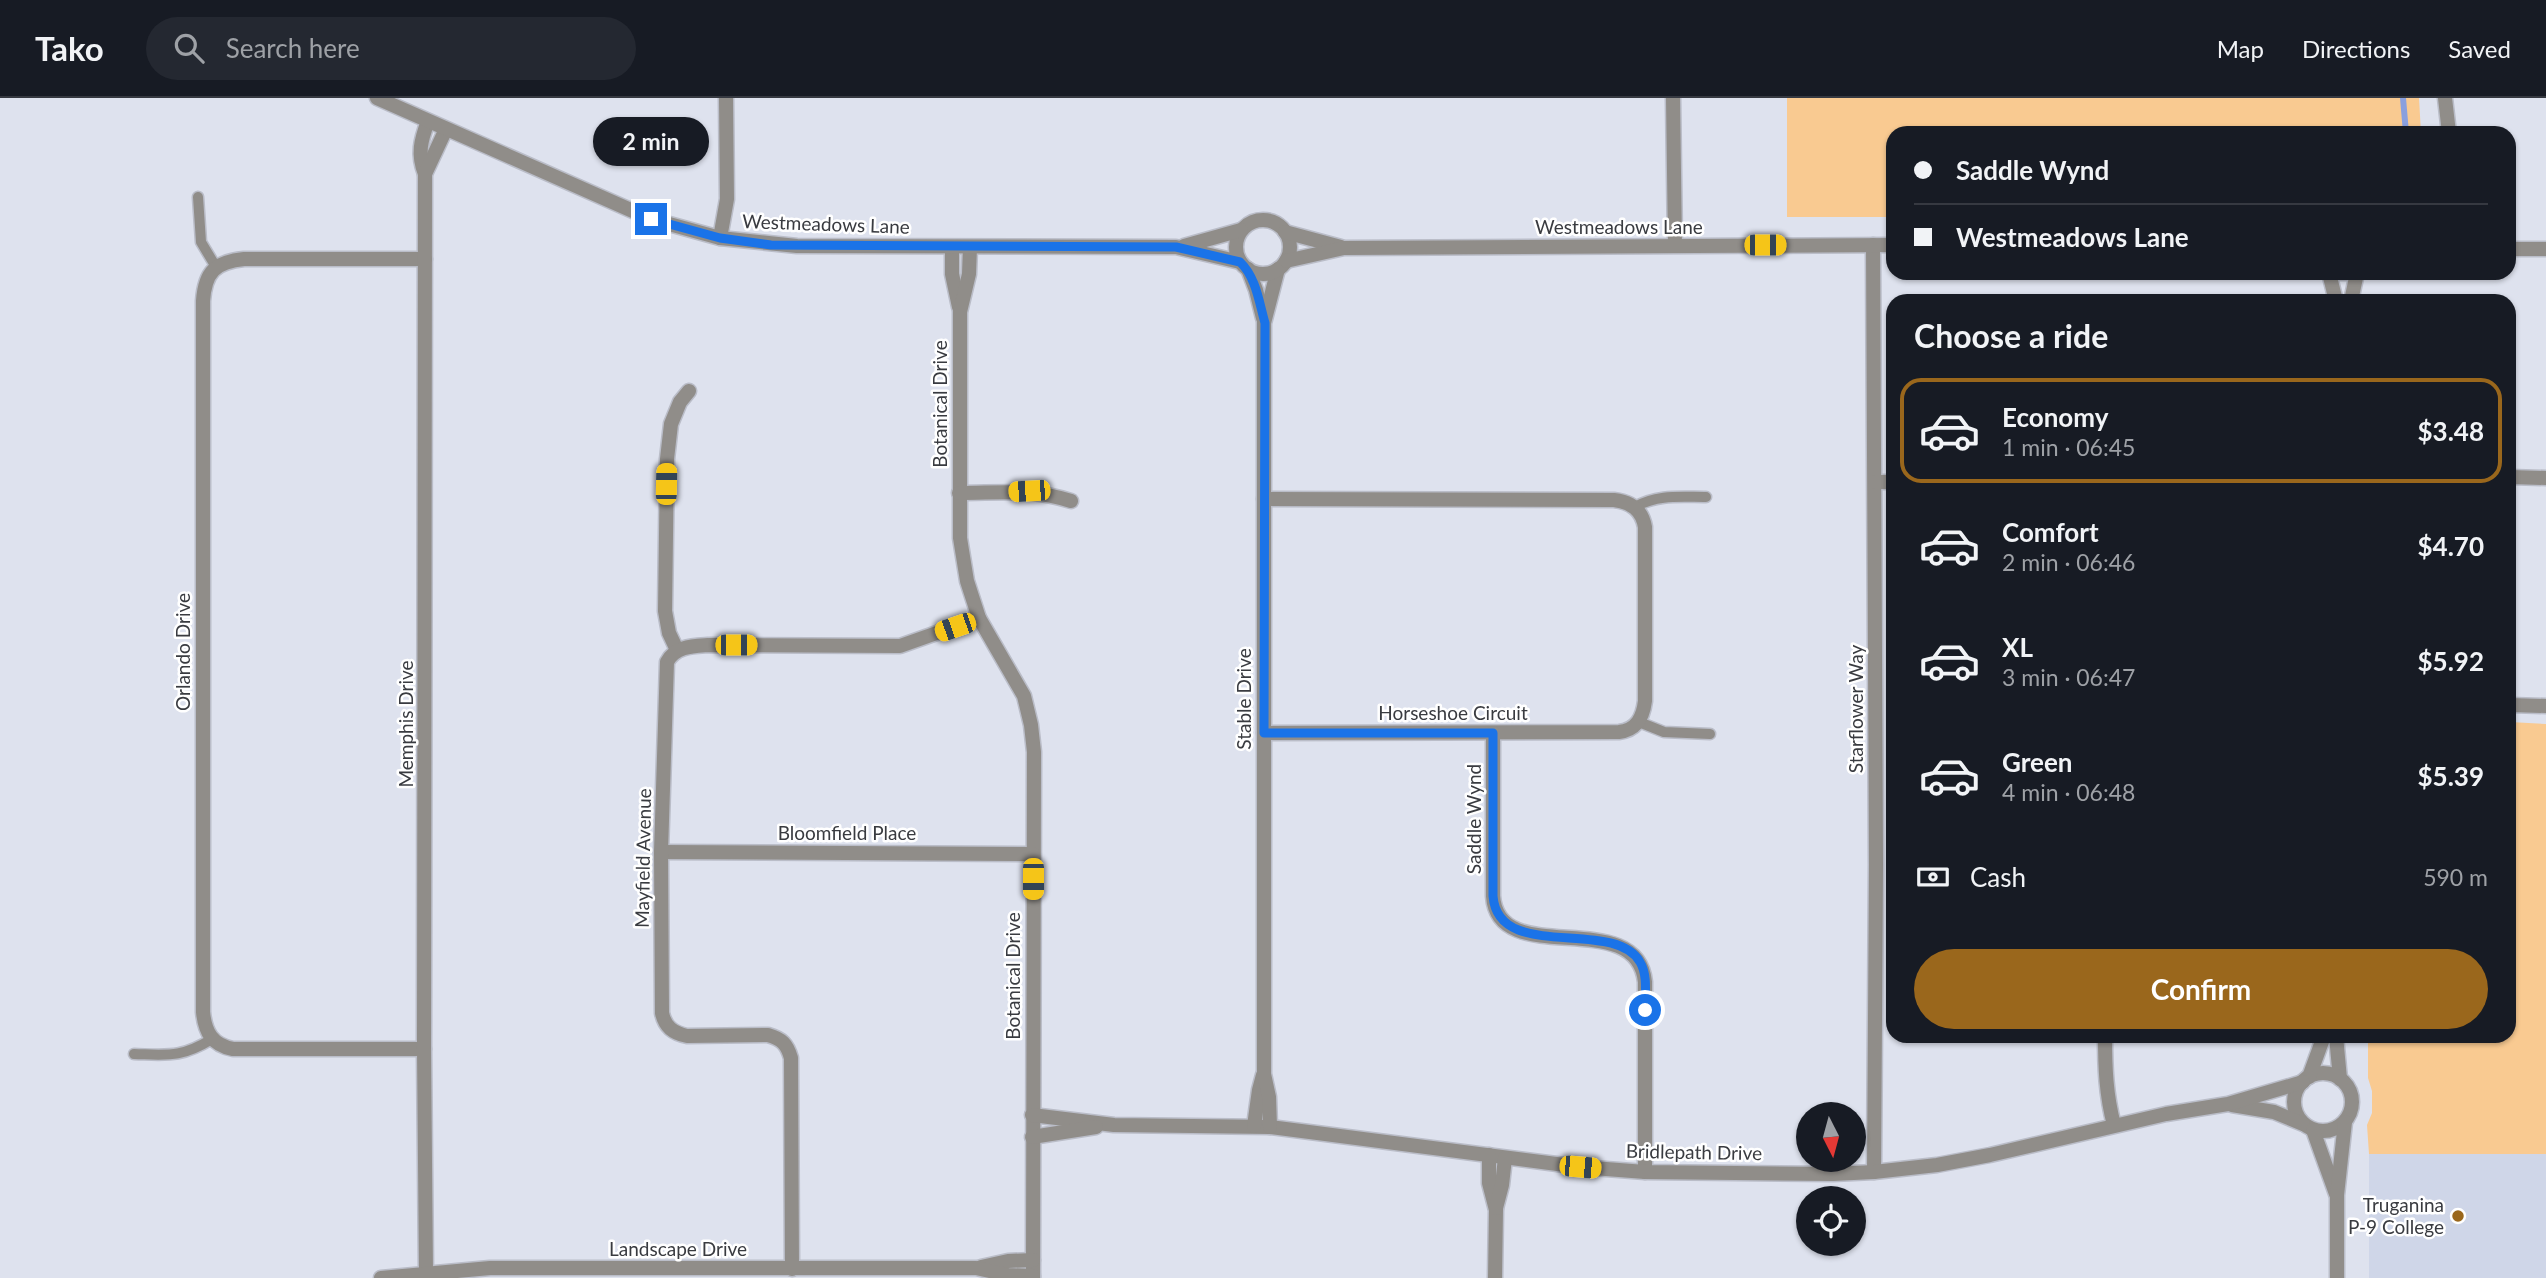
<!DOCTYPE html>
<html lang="en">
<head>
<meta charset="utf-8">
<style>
	:root { --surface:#171b24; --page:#242831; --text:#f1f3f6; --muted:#9ea1a6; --line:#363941; --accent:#9a671c }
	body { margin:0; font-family:Lato,sans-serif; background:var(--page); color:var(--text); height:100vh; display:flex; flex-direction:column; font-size:26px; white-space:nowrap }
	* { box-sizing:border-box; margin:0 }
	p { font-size:23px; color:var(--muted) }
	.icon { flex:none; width:38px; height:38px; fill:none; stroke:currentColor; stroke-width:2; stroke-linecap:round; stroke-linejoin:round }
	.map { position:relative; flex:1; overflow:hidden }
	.details { position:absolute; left:1886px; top:196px; width:630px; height:749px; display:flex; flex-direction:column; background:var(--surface); border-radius:21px; box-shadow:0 2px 5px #0004 }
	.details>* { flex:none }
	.top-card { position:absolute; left:1886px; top:28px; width:630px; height:154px; border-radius:21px; box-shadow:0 2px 5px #0004; display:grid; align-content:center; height:154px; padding:0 28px; background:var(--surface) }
	.needle { width:46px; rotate:174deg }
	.buttons { position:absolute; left:1796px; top:1004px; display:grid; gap:14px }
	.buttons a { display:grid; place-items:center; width:70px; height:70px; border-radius:50%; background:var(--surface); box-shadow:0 2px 5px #0004; font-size:35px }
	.end { position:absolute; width:32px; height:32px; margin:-16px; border:9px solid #1a73e8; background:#fff; box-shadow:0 0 0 4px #fff }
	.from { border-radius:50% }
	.bubble { position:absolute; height:49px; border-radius:24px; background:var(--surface); box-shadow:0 2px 5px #0004; font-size:23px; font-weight:700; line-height:49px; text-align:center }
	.car { position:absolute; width:21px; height:42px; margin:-21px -10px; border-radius:9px; box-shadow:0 0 5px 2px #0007; background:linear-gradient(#f5c518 24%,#345 0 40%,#f5c518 0 76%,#345 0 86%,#f5c518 0) }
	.top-card b { display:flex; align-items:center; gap:24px; height:66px; font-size:26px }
	.top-card b+b { border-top:2px solid var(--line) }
	.top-card i { width:18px; height:18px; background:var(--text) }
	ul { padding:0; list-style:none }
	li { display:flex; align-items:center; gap:21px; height:105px; margin:0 14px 10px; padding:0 14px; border:4px solid transparent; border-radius:21px }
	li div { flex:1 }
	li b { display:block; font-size:26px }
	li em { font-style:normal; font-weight:700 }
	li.selected { border-color:var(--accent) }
	li>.icon { width:63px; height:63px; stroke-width:1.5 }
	h2 { padding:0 28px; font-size:32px; line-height:84px }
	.pay { display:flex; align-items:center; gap:18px; height:77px; padding:0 28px; font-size:26px }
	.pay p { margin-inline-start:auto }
	.action { display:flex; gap:14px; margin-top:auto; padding:14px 28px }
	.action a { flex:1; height:80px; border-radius:42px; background:var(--accent); color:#fff; font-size:28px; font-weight:700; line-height:80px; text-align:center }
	header { display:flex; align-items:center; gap:42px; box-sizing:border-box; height:98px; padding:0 35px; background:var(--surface); border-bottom:2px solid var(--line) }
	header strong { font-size:33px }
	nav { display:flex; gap:38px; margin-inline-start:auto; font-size:24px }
	.search { width:490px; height:63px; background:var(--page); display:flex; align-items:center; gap:18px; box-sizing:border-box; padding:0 24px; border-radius:38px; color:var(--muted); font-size:26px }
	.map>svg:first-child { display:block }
</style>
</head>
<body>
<header>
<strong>Tako</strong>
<div class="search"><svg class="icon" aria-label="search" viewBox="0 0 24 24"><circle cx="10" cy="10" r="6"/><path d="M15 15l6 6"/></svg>Search here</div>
<nav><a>Map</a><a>Directions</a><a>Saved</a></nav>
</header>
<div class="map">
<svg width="2546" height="1180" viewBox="0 0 2546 1180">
	<rect width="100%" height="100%" fill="#dee2ee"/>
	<!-- built -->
	<rect fill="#cfd6e8" x="2369" y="1056" width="177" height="124"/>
	<!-- green -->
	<g fill="#f9ca91">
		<polygon points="1787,0 2419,0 2421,35 1894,35 1893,119 1787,119"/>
		<polygon points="2510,624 2546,626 2546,1056 2369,1056 2367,1027 2372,1015 2372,993 2368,980 2368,938 2510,938"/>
	</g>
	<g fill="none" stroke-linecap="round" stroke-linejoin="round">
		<!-- stream -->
		<polyline stroke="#8aa0df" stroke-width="6" points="2403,0 2406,35"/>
		<defs>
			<g id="service">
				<polyline points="198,99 201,144 216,169"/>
				<path d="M1635,409c22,-13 46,-10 71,-10"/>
				<polyline points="1639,624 1664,634 1710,636"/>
				<path d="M134,956c34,1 47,4 78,-15"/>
			</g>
			<g id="minor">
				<polyline points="1673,0 1675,147"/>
				<polyline points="2445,0 2449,35"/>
				<path d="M425,76c-8,-20 -4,-34 3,-53"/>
				<polyline points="720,140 727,101 726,0"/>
				<polyline points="1873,147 1876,766 1874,1074"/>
				<polyline points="952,149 952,176 959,209"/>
				<polyline points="970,149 969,176 960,214 960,440 967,483 979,520 1024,598 1031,627 1034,654 1033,1180"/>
				<polyline points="1248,171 1256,192 1263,220"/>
				<polyline points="2329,175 2336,203"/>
				<polyline points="2351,203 2357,175"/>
				<polyline points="2510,379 2546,380"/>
				<polyline points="1875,384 1894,384"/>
				<path d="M959,395c40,0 73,-5 112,8"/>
				<path d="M1264,401l350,1c17,2 28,10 31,27v174c-2,16 -8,29 -26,31l-355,1"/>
				<polyline points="677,552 669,535 665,513 667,361 671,326 680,304 689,293"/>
				<polyline points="2510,607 2546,608"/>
				<path d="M1493,635v163c5,75 144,8 152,86v190"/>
				<polyline points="661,754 1033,756"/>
				<path d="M2105,938c0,31 1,59 9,89"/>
				<polyline points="2336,938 2340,981"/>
				<path d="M424,951h-191c-21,-4 -28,-17 -30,-37v-711c2,-29 12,-39 41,-42h181"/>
				<circle cx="2323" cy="1004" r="29"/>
				<polyline points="2309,979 2324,938"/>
				<polyline points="2232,1007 2274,1014 2303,1026"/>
				<polyline points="1032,1017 1114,1027 1270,1029 1580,1069 1645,1074 1833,1076 1874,1074 1937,1067 1990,1057 2166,1016 2228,1006 2303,984"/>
				<polyline points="1254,1028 1259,992 1263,977"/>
				<polyline points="1270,1029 1269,999 1264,976 1264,225 1278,171"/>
				<polyline points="2313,1032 2336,1096"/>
				<polyline points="1032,1039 1096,1029"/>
				<polyline points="1489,1057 1489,1085 1496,1112 1495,1180"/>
				<polyline points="1496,1110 1502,1087 1505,1060"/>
				<polyline points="981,1169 1008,1163 1033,1162"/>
				<path d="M792,1171l-1,-211c-4,-14 -9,-19 -23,-23l-81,1c-14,-3 -22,-9 -25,-23l-1,-161 6,-190c8,-16 26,-16 41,-17l192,1 79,-28"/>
				<polyline points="426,1175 424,951 425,76 446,31"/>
				<polyline points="381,1180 490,1170 976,1170 1008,1177 1033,1178"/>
				<polyline points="2337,1180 2337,1097 2345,1024"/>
			</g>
			<g id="tertiary">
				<polyline points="377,0 651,121 720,140 797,148 1176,149 1240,164"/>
				<circle cx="1263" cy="149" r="27"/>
				<polyline points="1285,134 1341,149"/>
				<polyline points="1184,148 1241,132"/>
				<polyline points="2510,151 2546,151"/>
				<polyline points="1286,163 1344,150 1894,147"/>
				<polyline points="2335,175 2346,175"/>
			</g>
		</defs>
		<!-- service casing -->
		<use href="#service" stroke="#babdc8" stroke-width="13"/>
		<!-- minor casing -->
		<use href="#minor" stroke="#babdc8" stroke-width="17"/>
		<!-- tertiary casing -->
		<use href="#tertiary" stroke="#babdc8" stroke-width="17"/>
		<!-- service -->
		<use href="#service" stroke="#908d89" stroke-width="10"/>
		<!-- minor -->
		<use href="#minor" stroke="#908d89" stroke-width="14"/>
		<!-- tertiary -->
		<use href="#tertiary" stroke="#908d89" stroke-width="14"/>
	</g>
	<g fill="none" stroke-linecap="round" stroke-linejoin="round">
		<!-- route -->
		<path stroke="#1a73e8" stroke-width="9" d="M651,121l69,19 51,7 405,2 64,15c16,15 19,40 25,61l-1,410h229v163c5,67 121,21 147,66 8,13 5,32 5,48"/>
	</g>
	<!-- markers -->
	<circle fill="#9a671c" stroke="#fff" stroke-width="2.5" cx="2458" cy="1118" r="7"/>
	<g text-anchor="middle" stroke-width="5" stroke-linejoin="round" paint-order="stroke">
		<!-- street labels -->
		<g font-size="19" fill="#393b40" stroke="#fff">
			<text transform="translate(826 126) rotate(2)" y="7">Westmeadows Lane</text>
			<text x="1619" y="136">Westmeadows Lane</text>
			<text transform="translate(940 306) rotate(-90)" y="7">Botanical Drive</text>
			<text transform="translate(183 554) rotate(-90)" y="7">Orlando Drive</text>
			<text transform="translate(1244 601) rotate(-90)" y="7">Stable Drive</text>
			<text transform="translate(1856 611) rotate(-90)" y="7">Starflower Way</text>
			<text x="1453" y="622">Horseshoe Circuit</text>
			<text transform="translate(406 626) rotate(-90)" y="7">Memphis Drive</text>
			<text transform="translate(1474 721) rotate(-90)" y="7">Saddle Wynd</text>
			<text x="847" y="742">Bloomfield Place</text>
			<text transform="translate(643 760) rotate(-89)" y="7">Mayfield Avenue</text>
			<text transform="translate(1013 878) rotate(-90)" y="7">Botanical Drive</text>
			<text transform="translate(1694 1054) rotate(1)" y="7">Bridlepath Drive</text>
			<text x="678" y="1158">Landscape Drive</text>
		</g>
		<!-- poi labels -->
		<g font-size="19" fill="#393b40" stroke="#fff" text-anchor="end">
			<text x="2444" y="1114">Truganina<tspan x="2444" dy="22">P-9 College</tspan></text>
		</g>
	</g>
</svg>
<div class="buttons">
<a><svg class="needle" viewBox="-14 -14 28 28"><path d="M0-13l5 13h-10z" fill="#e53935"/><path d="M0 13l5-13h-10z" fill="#9ea1a6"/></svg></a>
<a><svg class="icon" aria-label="locate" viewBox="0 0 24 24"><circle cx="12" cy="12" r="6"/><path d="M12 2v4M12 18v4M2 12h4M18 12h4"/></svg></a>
</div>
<i class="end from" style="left:1645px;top:912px"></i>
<i class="end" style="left:651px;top:121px"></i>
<div class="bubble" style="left:593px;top:19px;width:116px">2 min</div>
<i class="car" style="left:1765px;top:147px;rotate:90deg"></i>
<i class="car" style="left:666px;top:386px;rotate:1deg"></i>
<i class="car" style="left:1029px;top:393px;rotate:267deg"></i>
<i class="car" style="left:955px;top:529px;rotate:251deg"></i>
<i class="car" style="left:736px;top:547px;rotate:90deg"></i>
<i class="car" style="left:1033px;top:781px;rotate:180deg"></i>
<i class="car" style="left:1580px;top:1069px;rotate:95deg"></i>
<div class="top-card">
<b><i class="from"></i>Saddle Wynd</b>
<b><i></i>Westmeadows Lane</b>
</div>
<section class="details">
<h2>Choose a ride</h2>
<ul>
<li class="selected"><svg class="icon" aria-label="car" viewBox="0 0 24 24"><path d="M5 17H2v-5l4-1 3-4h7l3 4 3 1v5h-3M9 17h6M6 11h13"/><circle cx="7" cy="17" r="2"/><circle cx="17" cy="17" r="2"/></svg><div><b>Economy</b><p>1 min · 06:45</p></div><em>$3.48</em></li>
<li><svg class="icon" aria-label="car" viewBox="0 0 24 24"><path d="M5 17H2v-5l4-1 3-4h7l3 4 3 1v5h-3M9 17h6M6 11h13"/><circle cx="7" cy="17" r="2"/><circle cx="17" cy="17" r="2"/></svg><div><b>Comfort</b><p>2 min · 06:46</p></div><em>$4.70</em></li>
<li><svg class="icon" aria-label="car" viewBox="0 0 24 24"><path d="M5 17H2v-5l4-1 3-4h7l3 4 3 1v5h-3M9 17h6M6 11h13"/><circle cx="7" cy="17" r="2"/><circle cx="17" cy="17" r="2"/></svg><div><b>XL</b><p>3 min · 06:47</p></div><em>$5.92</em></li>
<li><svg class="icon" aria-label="car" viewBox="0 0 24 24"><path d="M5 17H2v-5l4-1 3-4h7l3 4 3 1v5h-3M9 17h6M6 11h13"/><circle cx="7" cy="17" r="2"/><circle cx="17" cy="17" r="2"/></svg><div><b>Green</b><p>4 min · 06:48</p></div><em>$5.39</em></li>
</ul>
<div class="pay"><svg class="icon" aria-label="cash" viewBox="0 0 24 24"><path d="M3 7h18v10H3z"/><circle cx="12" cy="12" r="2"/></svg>Cash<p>590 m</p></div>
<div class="action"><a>Confirm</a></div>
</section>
</div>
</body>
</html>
